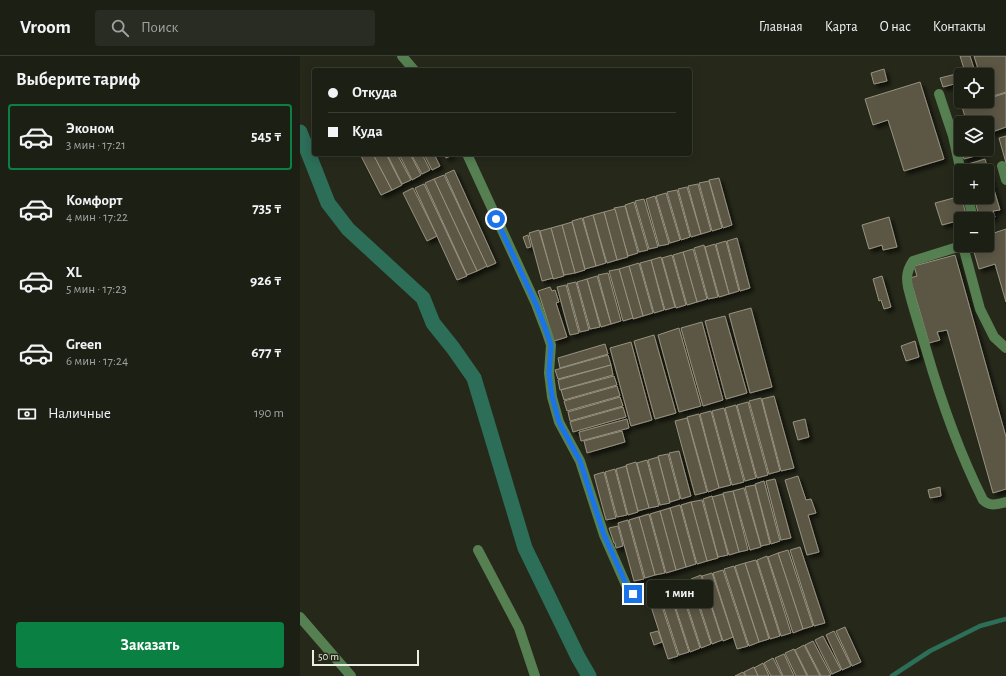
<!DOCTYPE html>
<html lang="ru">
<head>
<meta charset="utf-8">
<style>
	:root { --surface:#1c1f14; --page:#292c22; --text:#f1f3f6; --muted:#a0a2a0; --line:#3a3d34; --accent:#0b8043 }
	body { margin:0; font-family:"Alegreya Sans",sans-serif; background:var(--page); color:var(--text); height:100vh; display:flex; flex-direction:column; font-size:15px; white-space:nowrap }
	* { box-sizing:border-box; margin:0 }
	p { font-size:13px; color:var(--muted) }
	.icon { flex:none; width:22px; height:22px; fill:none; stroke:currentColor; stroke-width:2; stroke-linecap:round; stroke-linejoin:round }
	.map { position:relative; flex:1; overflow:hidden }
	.side { display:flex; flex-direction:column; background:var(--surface); width:300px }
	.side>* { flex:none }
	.hud { position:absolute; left:12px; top:12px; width:380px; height:88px; border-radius:4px; box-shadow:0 2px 10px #0003,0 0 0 1px var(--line); display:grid; align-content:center; height:88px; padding:0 16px; background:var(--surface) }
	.tools { position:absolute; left:654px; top:12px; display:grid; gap:8px }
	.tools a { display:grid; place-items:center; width:40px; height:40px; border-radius:4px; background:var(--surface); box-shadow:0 2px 10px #0003,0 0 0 1px var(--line); font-size:20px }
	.scale { position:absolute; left:12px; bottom:10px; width:107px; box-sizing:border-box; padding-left:4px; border:2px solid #eceee4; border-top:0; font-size:11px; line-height:14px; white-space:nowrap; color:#eceee4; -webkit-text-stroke:3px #26291a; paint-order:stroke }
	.end { position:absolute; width:18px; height:18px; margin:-9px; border:5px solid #1a73e8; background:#fff; box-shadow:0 0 0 2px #fff }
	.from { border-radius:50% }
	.bubble { position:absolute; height:28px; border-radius:4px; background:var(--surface); box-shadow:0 2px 10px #0003,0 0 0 1px var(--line); font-size:13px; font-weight:700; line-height:28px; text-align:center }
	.hud b { display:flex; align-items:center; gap:14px; height:38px; font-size:15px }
	.hud b+b { border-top:1px solid var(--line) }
	.hud i { width:10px; height:10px; background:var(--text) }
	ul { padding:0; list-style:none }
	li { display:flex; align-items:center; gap:12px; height:66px; margin:0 8px 6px; padding:0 8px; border:2px solid transparent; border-radius:4px }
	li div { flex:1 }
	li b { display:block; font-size:15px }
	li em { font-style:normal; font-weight:700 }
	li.current { border-color:var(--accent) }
	li>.icon { width:36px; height:36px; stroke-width:1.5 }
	h2 { padding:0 16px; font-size:18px; line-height:48px }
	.pay { display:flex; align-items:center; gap:10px; height:44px; padding:0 16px; font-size:15px }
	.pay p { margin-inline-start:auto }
	.action { display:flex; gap:8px; margin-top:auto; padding:8px 16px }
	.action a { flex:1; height:46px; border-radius:4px; background:var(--accent); color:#fff; font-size:16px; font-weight:700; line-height:46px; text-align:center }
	header { display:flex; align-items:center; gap:24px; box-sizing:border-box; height:56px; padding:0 20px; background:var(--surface); border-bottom:1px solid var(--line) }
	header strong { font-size:19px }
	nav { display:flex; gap:22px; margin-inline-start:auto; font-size:14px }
	.search { width:280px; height:36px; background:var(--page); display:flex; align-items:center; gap:10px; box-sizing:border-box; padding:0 14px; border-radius:4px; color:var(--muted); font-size:15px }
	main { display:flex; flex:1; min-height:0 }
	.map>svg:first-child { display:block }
</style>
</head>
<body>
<header>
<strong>Vroom</strong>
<div class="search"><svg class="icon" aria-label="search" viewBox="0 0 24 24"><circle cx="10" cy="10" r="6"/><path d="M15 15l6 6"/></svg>Поиск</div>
<nav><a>Главная</a><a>Карта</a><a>О нас</a><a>Контакты</a></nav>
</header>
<main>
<section class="side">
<h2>Выберите тариф</h2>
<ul>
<li class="current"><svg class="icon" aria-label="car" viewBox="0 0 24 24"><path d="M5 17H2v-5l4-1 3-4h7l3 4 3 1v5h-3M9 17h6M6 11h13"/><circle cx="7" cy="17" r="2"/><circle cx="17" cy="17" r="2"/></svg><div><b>Эконом</b><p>3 мин · 17:21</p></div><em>545 ₸</em></li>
<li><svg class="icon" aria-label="car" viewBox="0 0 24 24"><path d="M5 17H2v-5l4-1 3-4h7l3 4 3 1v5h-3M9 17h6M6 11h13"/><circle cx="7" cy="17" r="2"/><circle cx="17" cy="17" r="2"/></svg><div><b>Комфорт</b><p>4 мин · 17:22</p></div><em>735 ₸</em></li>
<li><svg class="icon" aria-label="car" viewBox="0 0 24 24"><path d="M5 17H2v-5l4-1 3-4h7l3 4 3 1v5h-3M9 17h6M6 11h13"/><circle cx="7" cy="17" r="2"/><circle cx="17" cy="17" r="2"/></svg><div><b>XL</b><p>5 мин · 17:23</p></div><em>926 ₸</em></li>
<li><svg class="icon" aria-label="car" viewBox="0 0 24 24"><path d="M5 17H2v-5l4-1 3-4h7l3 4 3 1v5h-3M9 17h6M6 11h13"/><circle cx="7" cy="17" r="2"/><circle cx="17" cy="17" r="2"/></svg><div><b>Green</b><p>6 мин · 17:24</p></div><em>677 ₸</em></li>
</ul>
<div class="pay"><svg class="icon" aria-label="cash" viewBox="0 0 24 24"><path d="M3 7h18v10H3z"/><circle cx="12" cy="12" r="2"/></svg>Наличные<p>190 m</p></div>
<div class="action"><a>Заказать</a></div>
</section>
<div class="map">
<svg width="706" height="620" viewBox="0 0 706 620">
	<defs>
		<filter id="shadow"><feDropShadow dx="3.5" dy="3.5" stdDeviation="2" flood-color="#0009"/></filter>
	</defs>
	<rect width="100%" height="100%" fill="#26291a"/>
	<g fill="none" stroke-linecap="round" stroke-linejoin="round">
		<!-- stream -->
		<polyline stroke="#2c6e58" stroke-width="4.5" points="592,620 630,595 680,570 706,563"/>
		<!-- canal -->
		<polyline stroke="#2c6e58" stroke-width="15" points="0,76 28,147 48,173 123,242 133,267 153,292 174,322 225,492 278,601 289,620"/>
	</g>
	<!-- building -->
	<g fill="#5b5645" stroke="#989280" filter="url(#shadow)">
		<polygon points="660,0 670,0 676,19 666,19"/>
		<polygon points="674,0 706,0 706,36 687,42 687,19 680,19"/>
		<polygon points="584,13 587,25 574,28 571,17"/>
		<polygon points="656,18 658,27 643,31 640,22"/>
		<polygon points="620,26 644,103 604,115 588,64 573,69 565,43"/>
		<polygon points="706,37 706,71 687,78 687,67 667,67 662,51 680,45 687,45 687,43"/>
		<polygon points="706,80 706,107 699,82"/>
		<polygon points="661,90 661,93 677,93 679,99 664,103 660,91"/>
		<polygon points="60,98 73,98 92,134 81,139"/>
		<polygon points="73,98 86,98 102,129 92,134"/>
		<polygon points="87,98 97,98 111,124 102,128"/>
		<polygon points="99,98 110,98 121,119 112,124"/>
		<polygon points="111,98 122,98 130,114 122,118"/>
		<polygon points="124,98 134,98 140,110 132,114"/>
		<polygon points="144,98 153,98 153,99 146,102"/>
		<polygon points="685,103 700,154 693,155 695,161 687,163 685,158 679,160 674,141 687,141 687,115 666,115 665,109"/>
		<polygon points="154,114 196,207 187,211 145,118"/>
		<polygon points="144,119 187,210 177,215 134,123"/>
		<polygon points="419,122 432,169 423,172 409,124"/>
		<polygon points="134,123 177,215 167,219 125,127"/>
		<polygon points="409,125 422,172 412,175 399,127"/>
		<polygon points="124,128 167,220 157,224 115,132"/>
		<polygon points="398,128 411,175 401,178 388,130"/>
		<polygon points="387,131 401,178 391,181 378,133"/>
		<polygon points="113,132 137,180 127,185 103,137"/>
		<polygon points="377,134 390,181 381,184 367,136"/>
		<polygon points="366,137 380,184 370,187 356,140"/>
		<polygon points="355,140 369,188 359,190 346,143"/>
		<polygon points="661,140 667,162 661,163 661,164 642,169 635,147"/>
		<polygon points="344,143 358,191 349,193 335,145"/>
		<polygon points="334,146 348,194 339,196 325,149"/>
		<polygon points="325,150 338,197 328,200 314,152"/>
		<polygon points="315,153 328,201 317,204 304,156"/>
		<polygon points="304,156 317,204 307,207 293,159"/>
		<polygon points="293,159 306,207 296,210 283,162"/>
		<polygon points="589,161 597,191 583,194 582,189 569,193 562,169"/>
		<polygon points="282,162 296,210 285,213 272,165"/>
		<polygon points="272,166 285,214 275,217 262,169"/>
		<polygon points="262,169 275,217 264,219 251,172"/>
		<polygon points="251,172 264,220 253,223 240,175"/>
		<polygon points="706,173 706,246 695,208 679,213 672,189 687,189 687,184 689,183 688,179"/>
		<polygon points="239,174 253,222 242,225 229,177"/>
		<polygon points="228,179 231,191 227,192 223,181"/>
		<polygon points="437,182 450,232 440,235 427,185"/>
		<polygon points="426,185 439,235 429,238 416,188"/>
		<polygon points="415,188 429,238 419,241 405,191"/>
		<polygon points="404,189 418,241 408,243 394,192"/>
		<polygon points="393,193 407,243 397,246 383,196"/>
		<polygon points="383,196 397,246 387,249 373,199"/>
		<polygon points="372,199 386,249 376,252 362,202"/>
		<polygon points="655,199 706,381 706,433 693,437 647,274 637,276 640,284 629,287 610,222 617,220 614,210"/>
		<polygon points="361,201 375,251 365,254 351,204"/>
		<polygon points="351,204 364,254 354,257 340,207"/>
		<polygon points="339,207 353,257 343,260 329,210"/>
		<polygon points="329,210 343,260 333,263 319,213"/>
		<polygon points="319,213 333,262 323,265 309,215"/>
		<polygon points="308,217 321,265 311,268 298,219"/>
		<polygon points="297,220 311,268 301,271 287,223"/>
		<polygon points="582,220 591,251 584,253 581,244 579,245 573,223"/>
		<polygon points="287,223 300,271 290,273 277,226"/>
		<polygon points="276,226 289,274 280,276 267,228"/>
		<polygon points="266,229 279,277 270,279 257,231"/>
		<polygon points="250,231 252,235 255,234 259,246 256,247 267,281 254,285 238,235"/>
		<polygon points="451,252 472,331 450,337 429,258"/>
		<polygon points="425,260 447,337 426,343 405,265"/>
		<polygon points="402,266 423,344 403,350 381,272"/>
		<polygon points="379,272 401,350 379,356 358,279"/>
		<polygon points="354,279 376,357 355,363 334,285"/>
		<polygon points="615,285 619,301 606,305 601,290"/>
		<polygon points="331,286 352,364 331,370 310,292"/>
		<polygon points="305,288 308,298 260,312 258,302"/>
		<polygon points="308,299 311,309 258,323 255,314"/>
		<polygon points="311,309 313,319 260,334 258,324"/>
		<polygon points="314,320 317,329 264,344 261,334"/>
		<polygon points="317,330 320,340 267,355 264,345"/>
		<polygon points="474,340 494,412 481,415 462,343"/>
		<polygon points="320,341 323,350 270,365 268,356"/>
		<polygon points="461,342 480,415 469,418 449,345"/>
		<polygon points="448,346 468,419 457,422 437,349"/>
		<polygon points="436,349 456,422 445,425 425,352"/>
		<polygon points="323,351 326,361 273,376 270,366"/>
		<polygon points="424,352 444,426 432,429 412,355"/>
		<polygon points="411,355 431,429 419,432 400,358"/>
		<polygon points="399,358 419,432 408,436 387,361"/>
		<polygon points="387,362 407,436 395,439 375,365"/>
		<polygon points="327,363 329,372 281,385 279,376"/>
		<polygon points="505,363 509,381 498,384 493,366"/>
		<polygon points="322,375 325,386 287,397 284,385"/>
		<polygon points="379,395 391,440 381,443 369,397"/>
		<polygon points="368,398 380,443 370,446 358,400"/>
		<polygon points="358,401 370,447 360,449 348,404"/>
		<polygon points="347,404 359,450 349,452 337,407"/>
		<polygon points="336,406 349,452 338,455 326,409"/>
		<polygon points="326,410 338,456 328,459 316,413"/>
		<polygon points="315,413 327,459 317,461 305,416"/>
		<polygon points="304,416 316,462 306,464 294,419"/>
		<polygon points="498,420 506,444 511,443 516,457 508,459 519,496 507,499 485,424"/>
		<polygon points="475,423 491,482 481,484 466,425"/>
		<polygon points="464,425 480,485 471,488 455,428"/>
		<polygon points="455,429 470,488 461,490 445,431"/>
		<polygon points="640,431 641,440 630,442 628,434"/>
		<polygon points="444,432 461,491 450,494 433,435"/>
		<polygon points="433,435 448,494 439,496 423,437"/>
		<polygon points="423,438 439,496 429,499 412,441"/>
		<polygon points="412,440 428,499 418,501 403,443"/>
		<polygon points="402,444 418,502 407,505 391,446"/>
		<polygon points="391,446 407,505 397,508 381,449"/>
		<polygon points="380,449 396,508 386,511 370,452"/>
		<polygon points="370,452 386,511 376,514 360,455"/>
		<polygon points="360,455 376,514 366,517 350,458"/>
		<polygon points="349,458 365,517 355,519 339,461"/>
		<polygon points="339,461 355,519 345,522 329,464"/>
		<polygon points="328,464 344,523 334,525 318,467"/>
		<polygon points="318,470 323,490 316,492 315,487 314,487 309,472"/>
		<polygon points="500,491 525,567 514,570 490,494"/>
		<polygon points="488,494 513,570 503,573 478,497"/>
		<polygon points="478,497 503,573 493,577 468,501"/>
		<polygon points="467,500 491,577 481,580 457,504"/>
		<polygon points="456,504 480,580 470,583 445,507"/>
		<polygon points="445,507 469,583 459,586 435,510"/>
		<polygon points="434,510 459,586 449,590 424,513"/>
		<polygon points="423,514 448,590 437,593 413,517"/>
		<polygon points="412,517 433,581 423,585 402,520"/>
		<polygon points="401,519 422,584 412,588 391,523"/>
		<polygon points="390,524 411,588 401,592 380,527"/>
		<polygon points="379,528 400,592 390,596 369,531"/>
		<polygon points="368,531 389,596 379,599 358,534"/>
		<polygon points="357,535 378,600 368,603 347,538"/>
		<polygon points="545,571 561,606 552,610 536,575"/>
		<polygon points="358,575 362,586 354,589 350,577"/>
		<polygon points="534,575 551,610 542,614 526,579"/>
		<polygon points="523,580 541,614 532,618 515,584"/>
		<polygon points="513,585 531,619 528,620 521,620 505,589"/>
		<polygon points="504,589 520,620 508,620 495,594"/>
		<polygon points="494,593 507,620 496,620 485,597"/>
		<polygon points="484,598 494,620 483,620 475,602"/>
		<polygon points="473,602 482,620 471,620 464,607"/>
		<polygon points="463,607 469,620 458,620 454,612"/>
		<polygon points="454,611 458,620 446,620 444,616"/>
		<polygon points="443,616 445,620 435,620"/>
	</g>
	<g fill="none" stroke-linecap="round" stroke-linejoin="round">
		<!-- minor -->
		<g stroke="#568052" stroke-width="10">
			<polyline points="102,0 114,14"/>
			<polyline points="639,38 653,80 661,116"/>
			<polyline points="167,98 236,248 247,277 251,289 249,317 252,341 259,366 280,405 304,479 327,531 333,537"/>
			<polyline points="702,110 706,124"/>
			<polyline points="668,141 673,163"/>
			<path d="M664,189l-51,16c-6,9 -7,16 -5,26 5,21 12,41 18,62 15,52 33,103 57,151 7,7 15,4 23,2"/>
			<polyline points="663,190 680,253 694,281 706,292"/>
			<polyline points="178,494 219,572 235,620"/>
			<polyline points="0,561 51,620"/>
		</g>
	</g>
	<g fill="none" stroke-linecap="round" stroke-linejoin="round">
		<!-- route -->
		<polyline stroke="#1a73e8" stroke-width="5" points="196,163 236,248 247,277 251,289 249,318 252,340 259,366 280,405 304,479 327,530 333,538"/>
	</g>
</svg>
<div class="tools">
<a><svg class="icon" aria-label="locate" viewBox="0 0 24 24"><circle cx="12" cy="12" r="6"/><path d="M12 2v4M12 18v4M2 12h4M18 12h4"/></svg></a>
<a><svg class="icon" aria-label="layers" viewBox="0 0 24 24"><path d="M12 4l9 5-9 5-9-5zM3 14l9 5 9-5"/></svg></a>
<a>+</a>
<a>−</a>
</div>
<div class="scale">50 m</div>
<i class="end from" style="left:196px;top:163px"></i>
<i class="end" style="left:333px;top:538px"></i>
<div class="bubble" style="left:347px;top:524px;width:66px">1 мин</div>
<div class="hud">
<b><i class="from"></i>Откуда</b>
<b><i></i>Куда</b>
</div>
</div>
</main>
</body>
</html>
